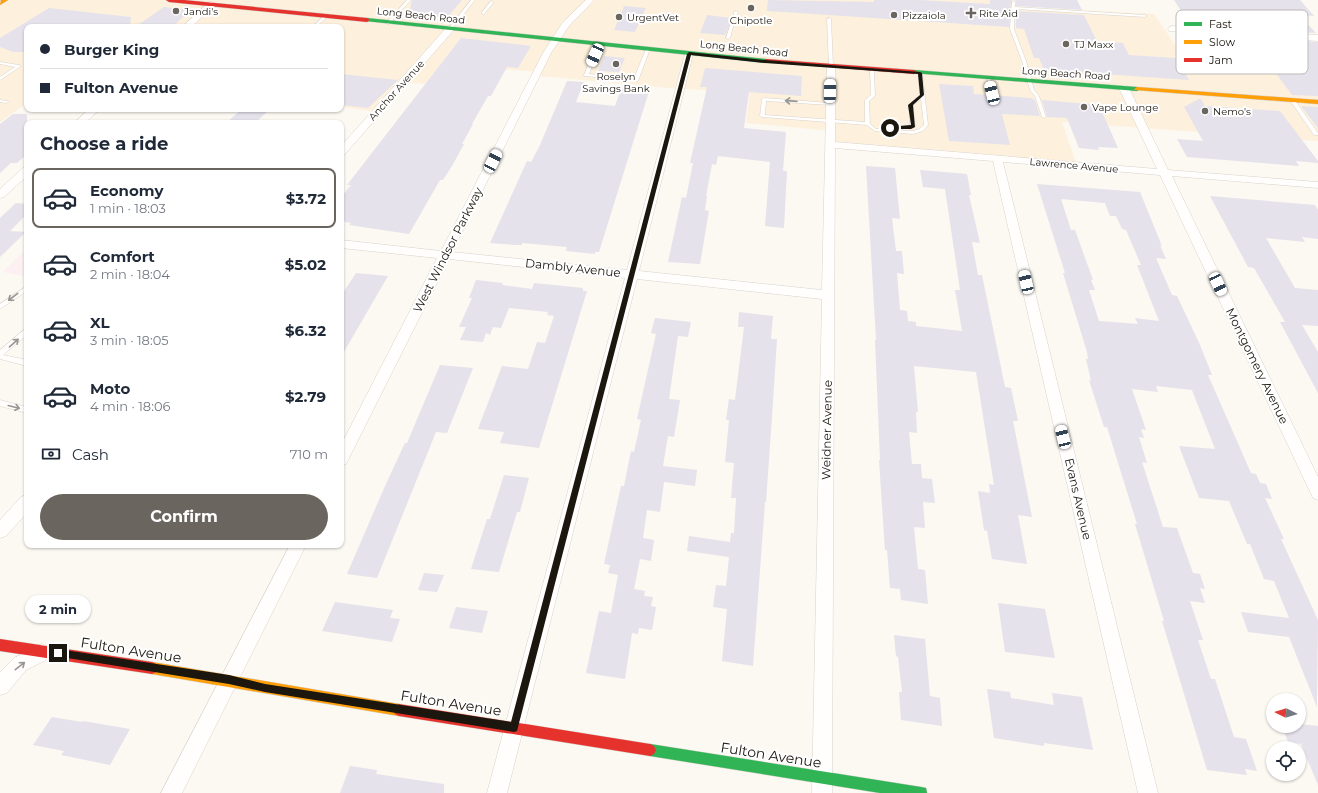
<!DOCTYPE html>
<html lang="en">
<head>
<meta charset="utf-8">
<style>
	:root { --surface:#fff; --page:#f6f6f7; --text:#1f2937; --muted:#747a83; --line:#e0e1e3; --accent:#6a655e }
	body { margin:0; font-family:Montserrat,sans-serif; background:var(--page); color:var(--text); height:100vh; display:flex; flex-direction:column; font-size:15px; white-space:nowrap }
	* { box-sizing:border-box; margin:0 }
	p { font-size:13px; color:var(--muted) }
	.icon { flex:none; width:22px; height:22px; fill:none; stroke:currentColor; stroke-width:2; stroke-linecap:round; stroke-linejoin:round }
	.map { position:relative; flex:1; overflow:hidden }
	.drawer { position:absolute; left:24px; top:120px; width:320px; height:428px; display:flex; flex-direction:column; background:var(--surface); border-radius:8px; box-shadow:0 1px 3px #0004 }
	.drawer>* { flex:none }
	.guide { position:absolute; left:24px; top:24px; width:320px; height:88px; border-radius:8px; box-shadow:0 1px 3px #0004; display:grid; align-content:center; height:88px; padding:0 16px; background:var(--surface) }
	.needle { width:26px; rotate:275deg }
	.controls { position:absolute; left:1266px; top:693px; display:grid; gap:8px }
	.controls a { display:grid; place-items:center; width:40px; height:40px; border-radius:50%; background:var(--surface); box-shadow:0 1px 3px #0004; font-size:20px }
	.end { position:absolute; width:18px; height:18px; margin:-9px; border:5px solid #1b160e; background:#fff; box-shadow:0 0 0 2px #fff }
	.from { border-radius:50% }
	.bubble { position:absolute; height:28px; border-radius:14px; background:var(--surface); box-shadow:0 1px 3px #0004; font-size:13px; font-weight:700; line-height:28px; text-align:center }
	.car { position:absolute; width:12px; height:24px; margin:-12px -6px; border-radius:5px; box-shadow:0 0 3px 1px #0007; background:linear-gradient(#fff 24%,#345 0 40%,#fff 0 76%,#345 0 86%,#fff 0) }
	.guide b { display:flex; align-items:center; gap:14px; height:38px; font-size:15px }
	.guide b+b { border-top:1px solid var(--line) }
	.guide i { width:10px; height:10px; background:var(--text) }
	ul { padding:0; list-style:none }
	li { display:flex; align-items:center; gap:12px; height:60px; margin:0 8px 6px; padding:0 8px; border:2px solid transparent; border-radius:8px }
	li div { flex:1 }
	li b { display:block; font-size:15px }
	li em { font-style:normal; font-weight:700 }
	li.active { border-color:var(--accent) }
	li>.icon { width:36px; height:36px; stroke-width:1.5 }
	h2 { padding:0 16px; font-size:18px; line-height:48px }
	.pay { display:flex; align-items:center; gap:10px; height:44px; padding:0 16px; font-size:15px }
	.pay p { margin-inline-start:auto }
	.button { display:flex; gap:8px; margin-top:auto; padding:8px 16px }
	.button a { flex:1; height:46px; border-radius:24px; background:var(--accent); color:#fff; font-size:16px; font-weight:700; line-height:46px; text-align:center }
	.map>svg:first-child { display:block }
</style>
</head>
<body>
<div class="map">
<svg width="1318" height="793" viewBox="0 0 1318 793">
	<rect width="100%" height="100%" fill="#fcf8f2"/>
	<!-- built -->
	<polygon fill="#fdf1dd" points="0,0 1019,0 1022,7 1154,14 1185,59 1318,68 1318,141 1062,122 1076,163 833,143 833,131 746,123 750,93 668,88 539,76 540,72 465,67 452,86 405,82 378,112 341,107 341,27 27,27 27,103 0,122"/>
	<!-- education -->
	<polygon fill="#fcf0f3" points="27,248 27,277 3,272"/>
	<!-- building -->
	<g fill="#e5e2eb" fill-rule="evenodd">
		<polygon points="412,0 462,0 447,18 409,14"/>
		<polygon points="768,0 874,2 874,0 919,0 990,4 990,0 1011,0 1009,27 767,11"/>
		<polygon points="1014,0 1077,0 1082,10 1016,6 1016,1"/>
		<polygon points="1174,0 1300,0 1314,16 1299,15 1316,33 1191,26"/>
		<polygon points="624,6 646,8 635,32 614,30"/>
		<polygon points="164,7 191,10 172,27 135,27"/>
		<polygon points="49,8 131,17 130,27 27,27 27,52 13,52 0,47 0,38"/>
		<polygon points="1016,11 1084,15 1097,41 1123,43 1129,55 1176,58 1189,80 1044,70 1039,58 1034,58 1024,29 1016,28"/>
		<polygon points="707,15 732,18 725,35 700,33"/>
		<polygon points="1197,34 1318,42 1318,96 1292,95 1263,56 1216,53 1215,51 1208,50"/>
		<polygon points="461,38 531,46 518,68 507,67 491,96 488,96 472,124 473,124 462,144 464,144 452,166 443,180 440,180 409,234 349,225 351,223 341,221 341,197 351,185 347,185"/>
		<polygon points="604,56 625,58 619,72 598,71"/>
		<polygon points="705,68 802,76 801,96 749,92 744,128 786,132 783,171 787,171 784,228 765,226 770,162 718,156 716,165 712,164 706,196 707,196 705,210 709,211 700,264 668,262 682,197 686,198 693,163 690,163 707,87 700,87"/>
		<polygon points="341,74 398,80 368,108 341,105"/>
		<polygon points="567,81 584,82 576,102 615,106 622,86 650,88 599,252 595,252 595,254 566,251 567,247 522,243 522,245 515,245 490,243 527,161 531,162 540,145"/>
		<polygon points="939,84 973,86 974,94 1031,98 1035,100 1040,116 1002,114 1010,145 949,141"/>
		<polygon points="1199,99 1201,99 1205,106 1280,111 1318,161 1318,163 1296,161 1299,166 1187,157 1177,139 1203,141 1184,107"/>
		<polygon points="1042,100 1099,105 1118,148 1098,147 1099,150 1079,148 1067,118 1047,117"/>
		<polygon points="1301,106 1318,107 1318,128"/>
		<polygon points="242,109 270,109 255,123 226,123"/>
		<polygon points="13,114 27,114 27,154 17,163 11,163 0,173 0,124"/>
		<polygon points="866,166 895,168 900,219 892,218 896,251 902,251 904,274 897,273 900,310 907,311 908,321 916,322 916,326 962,331 955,290 960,290 945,189 923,187 920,170 967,174 971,195 969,195 980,243 972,242 978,275 982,275 1005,387 1011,388 1018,421 1013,421 1032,517 1018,515 1027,564 992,559 987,531 984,530 978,491 990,493 989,484 994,485 976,372 914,366 918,412 916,412 917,433 909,432 912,464 921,464 922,478 932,479 935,503 923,502 925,528 914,527 918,569 925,570 928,604 901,600 900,589 890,588 887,550 885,550 879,460 880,460 875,340 876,340"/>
		<path d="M1037,184l103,8 22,54 -2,-1 6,14 -10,-1 16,37 5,1 23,49 12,30h-4l43,98 5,1 4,9 6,1 6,15 -7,-1 19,41h-3l37,81 -1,87 -28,-70 -41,-5 -7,-20 48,6 -15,-37 -10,-2 -14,-35h-3l-18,-43 -30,-3 -20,-52 36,3 -23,-59 -36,-4 2,6 -26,-3 14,41 -5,-1 3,9 -5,-1 8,26 -5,-1 21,65 14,1 16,45 7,1 5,15 -5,-1 5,15 -15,-2 13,39h-5l13,39h4l19,58 12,2 11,32 -12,-2 2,6 -40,-5 -45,-149h2l-29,-97h2l-30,-97h-3l-15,-47 2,1 -5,-22h2l-1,-7 -24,-79h2zM1061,199l44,4 5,13h6l6,13 4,1 15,35h-4l22,56 -24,-3 3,6 -39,-3 -10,-31h6l-4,-10h2l-18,-50h-4z"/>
		<polygon points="1210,196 1315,205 1318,210 1318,239 1302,237 1305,242 1266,238 1295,288 1318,290 1318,326 1302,325 1318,352 1318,393 1280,322 1285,322 1254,268 1248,267"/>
		<polygon points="16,203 27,204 27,214 10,231 26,232 0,257 0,218"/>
		<polygon points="356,273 388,276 341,357 341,296"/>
		<polygon points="476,280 503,283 502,285 532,289 534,283 583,288 583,291 587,291 539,448 500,443 504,432 478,429 502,366 528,369 537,342 545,343 554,316 547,315 548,312 509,308 501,328 493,327 490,335 486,333 483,342 460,340 466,327 459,327 472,298 469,298"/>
		<polygon points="739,312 773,316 771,339 777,339 772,417 766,502 765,502 753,666 722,661 727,609 713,607 716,585 726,586 729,557 687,551 689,536 730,542 731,533 734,533 736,498 731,498 734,463 725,462 729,420 726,420 729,399 735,400 744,327 738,327"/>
		<polygon points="655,318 691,322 688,337 678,336 669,399 680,400 674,437 668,436 663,466 697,470 695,486 664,482 660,512 647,510 643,538 654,540 651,561 640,559 634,589 645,591 644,596 653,597 651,606 656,607 652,630 639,628 638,634 632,633 625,679 586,673 599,611 611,613 618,575 608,573 610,565 604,564 621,486 624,486 631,451 634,452 641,420 637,419 656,334 651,333"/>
		<polygon points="440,365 473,368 447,433 436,432 377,578 347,574 385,486 405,443 407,443"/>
		<polygon points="504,475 529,478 520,512 517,512 499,572 471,569 487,519 490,519"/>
		<polygon points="424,573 444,575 437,592 418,590"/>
		<polygon points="335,602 393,610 390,618 400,619 392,642 322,631"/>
		<polygon points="998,603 1045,609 1055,658 1005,652"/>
		<polygon points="456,607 488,611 482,633 449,628"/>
		<polygon points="894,635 925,639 930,696 940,698 942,726 901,720 899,692 902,692 898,657 896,656"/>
		<polygon points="987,689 1010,692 1011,698 1054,705 1052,693 1082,697 1093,750 1044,743 1044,746 994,738"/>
		<polygon points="52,717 82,722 83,721 130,729 110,765 61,755 64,751 33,745"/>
		<polygon points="1299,724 1318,726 1318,785 1301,744 1288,742 1282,726 1299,726"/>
		<polygon points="350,766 377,770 376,774 444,784 444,793 340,793"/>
	</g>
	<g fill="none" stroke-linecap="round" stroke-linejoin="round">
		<defs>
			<g id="lane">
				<polygon points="407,0 411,0 389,24 387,24 387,22"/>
				<polygon points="471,0 475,0 451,30 449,30 449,28"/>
				<polygon points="491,1 494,2 484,14 482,14 482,12"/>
				<polygon points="1012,1 1015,2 1015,7 1145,15 1147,16 1145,17 1015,9 1014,29 1026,61 1034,90 1039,96 1046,117 1044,118 1042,117 1035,96 1030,90 1022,61 1010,29"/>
				<polygon points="736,11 738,12 736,18 733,19 734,12"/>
				<polygon points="325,15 328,16 316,27 312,27"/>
				<polygon points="829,18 831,19 833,67 831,68 829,67 827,19"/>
				<polygon points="731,23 734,24 730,38 728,39 726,38"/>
				<polygon points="597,43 601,44 589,74 634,78 646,49 650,48 650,49 638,81 584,76 584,75"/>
				<polygon points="0,62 19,65 21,66 0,80 0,77 15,67 0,64"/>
				<polygon points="870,69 874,70 875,96 869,101 870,124 876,129 913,131 919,129 924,125 921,99 913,105 915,127 900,129 898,128 900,127 910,125 909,105 920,94 918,73 922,72 928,125 923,131 913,134 875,131 867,125 762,117 760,116 762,99 764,98 830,103 832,104 830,105 766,101 765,115 865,122 865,100 871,95"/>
				<polygon points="987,77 991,78 994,94 990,93"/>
				<polygon points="1290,99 1294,99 1318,133 1318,135 1314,135 1290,100"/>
				<polygon points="0,100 8,101 8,102 6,103 0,102"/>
				<polygon points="27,286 27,291 0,309 0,304"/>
				<polygon points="25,329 27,329 27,335 3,355 27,360 27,366 0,359 0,350"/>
				<polygon points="0,400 27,407 27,413 0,406"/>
			</g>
			<g id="street">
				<polygon points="586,0 594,0 569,26 551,53 452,252 627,270 685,54 689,51 693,54 639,271 822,290 827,67 831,64 835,67 835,142 1157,169 1119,88 1124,85 1129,88 1168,170 1318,182 1318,188 1172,176 1318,477 1318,500 1313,498 1160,175 1003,162 1158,793 1138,793 993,161 835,148 832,793 812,793 822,299 637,279 507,793 487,793 625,278 449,259 346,464 341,466 341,445 437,258 341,248 341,240 441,251 543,53 563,22"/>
				<polygon points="209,2 212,2 216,4 191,27 182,27"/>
				<polygon points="450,26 454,29 453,31 345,154 341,155 341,146 447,27"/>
				<polygon points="1172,26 1318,35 1318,41 1169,31 1168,29 1169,27"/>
				<polygon points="89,109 100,109 85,123 74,123"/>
				<polygon points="27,167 27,176 4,197 0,198 0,189 23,168"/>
				<polygon points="27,495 27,513 6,536 0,538 0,520 21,497"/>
				<polygon points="290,545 306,545 182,793 161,793"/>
				<polygon points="42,644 48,647 51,653 48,659 26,670 7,693 0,695 0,672 14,658"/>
			</g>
			<g id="fast">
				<polygon points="367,18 766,59 769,61 766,63 365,21 365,19"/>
				<polygon points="914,70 1137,87 1140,89 1137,91 912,73 912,71"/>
				<polygon points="650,744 921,787 926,788 927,793 880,793 650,756 646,754 644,750 646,746"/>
			</g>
			<g id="slow">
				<polygon points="1,0 8,0 0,5"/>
				<polygon points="1137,87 1318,100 1318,104 1135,90 1134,89"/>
				<polygon points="152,662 399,704 403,706 405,710 403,714 399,716 152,674 148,672 146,668 148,664"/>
			</g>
			<g id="jam">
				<polygon points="166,0 184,0 367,18 370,20 367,22 169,2"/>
				<polygon points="766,59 914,70 917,72 914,74 764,62 763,61"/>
				<polygon points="0,639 152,662 156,664 158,668 156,672 152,674 0,651"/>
				<polygon points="399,704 650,744 654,746 656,750 654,754 650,756 399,716 395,714 393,710 395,706"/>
			</g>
		</defs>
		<!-- lane casing -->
		<use href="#lane" stroke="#d7d3cc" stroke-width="1"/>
		<!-- street casing -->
		<use href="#street" stroke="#d7d3cc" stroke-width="1"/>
		<!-- fast casing -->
		<use href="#fast" stroke="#d7d3cc" stroke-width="1"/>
		<!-- slow casing -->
		<use href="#slow" stroke="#d7d3cc" stroke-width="1"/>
		<!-- jam casing -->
		<use href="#jam" stroke="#d7d3cc" stroke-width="1"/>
		<!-- lane -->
		<use href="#lane" fill="#fffefd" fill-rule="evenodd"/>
		<!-- street -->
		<use href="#street" fill="#fffefd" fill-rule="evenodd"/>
		<!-- fast -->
		<use href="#fast" fill="#30b455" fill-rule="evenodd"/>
		<!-- slow -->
		<use href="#slow" fill="#ff9f0a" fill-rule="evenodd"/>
		<!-- jam -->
		<use href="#jam" fill="#e5322d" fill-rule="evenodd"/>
	</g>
	<!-- one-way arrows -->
	<defs><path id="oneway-shaft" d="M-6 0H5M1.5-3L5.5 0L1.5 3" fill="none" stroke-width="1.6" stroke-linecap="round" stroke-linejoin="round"/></defs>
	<g stroke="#989691">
		<use href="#oneway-shaft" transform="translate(791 101) rotate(-176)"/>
		<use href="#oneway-shaft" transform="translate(13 297) rotate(143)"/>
		<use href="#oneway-shaft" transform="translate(14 343) rotate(-41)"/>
		<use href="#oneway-shaft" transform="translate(14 407) rotate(14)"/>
		<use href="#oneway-shaft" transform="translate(20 666) rotate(-38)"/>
	</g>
	<!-- route -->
	<polygon fill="#1b160e" points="689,52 765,60 920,72 922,73 924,95 913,105 915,127 911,129 890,129 888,127 911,125 908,105 920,95 918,74 765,63 691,55 517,731 514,732 265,692 229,684 55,656 54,653 55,650 58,649 229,675 265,684 511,722 687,54"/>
	<!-- markers -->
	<g fill="#6a655e" stroke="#fff" stroke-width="1.5">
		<circle cx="751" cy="8" r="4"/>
		<circle cx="176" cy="11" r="4"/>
		<path d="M969 7h4v4h4v4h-4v4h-4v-4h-4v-4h4z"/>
		<circle cx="894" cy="15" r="4"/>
		<circle cx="619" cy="17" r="4"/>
		<circle cx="1066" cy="44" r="4"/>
		<circle cx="616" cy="64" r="4"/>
		<circle cx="1084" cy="107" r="4"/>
		<circle cx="1205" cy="111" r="4"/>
	</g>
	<g text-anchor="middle" stroke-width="4" stroke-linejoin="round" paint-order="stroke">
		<!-- far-poi labels -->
		<g font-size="10" fill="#1b160e" stroke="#fff" text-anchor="start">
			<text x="184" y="15">Jandi's</text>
			<text x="979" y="17">Rite Aid</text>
			<text x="902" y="19">Pizzaiola</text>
			<text x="627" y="21">UrgentVet</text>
			<text x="751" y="24" text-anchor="middle">Chipotle</text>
			<text x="1074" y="48">TJ Maxx</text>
			<text x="616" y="80" text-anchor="middle">Roselyn<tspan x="616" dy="12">Savings Bank</tspan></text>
			<text x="1092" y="111">Vape Lounge</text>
			<text x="1213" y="115">Nemo's</text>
		</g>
		<!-- far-street labels -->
		<g font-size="10" fill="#1b160e" stroke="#fff">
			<text transform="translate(421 15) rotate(6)" y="4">Long Beach Road</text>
			<text transform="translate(744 48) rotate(6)" y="4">Long Beach Road</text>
			<text transform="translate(1066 73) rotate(4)" y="4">Long Beach Road</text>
			<text transform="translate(396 90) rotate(-48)" y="4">Anchor Avenue</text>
			<text transform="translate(1074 165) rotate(5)" y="4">Lawrence Avenue</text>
		</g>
		<!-- street labels -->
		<g font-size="12" fill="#1b160e" stroke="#fff">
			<text transform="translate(448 250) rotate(-63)" y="4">West Windsor Parkway</text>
			<text transform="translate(573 268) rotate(6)" y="4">Dambly Avenue</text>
			<text transform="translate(1257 366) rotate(64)" y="4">Montgomery Avenue</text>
			<text transform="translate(827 430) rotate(-89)" y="4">Weidner Avenue</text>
			<text transform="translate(1078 499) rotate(77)" y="4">Evans Avenue</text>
		</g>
		<!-- near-street labels -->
		<g font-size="14" fill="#1b160e" stroke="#fff">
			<text transform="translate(131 650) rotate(9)" y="5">Fulton Avenue</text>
			<text transform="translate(451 703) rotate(9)" y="5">Fulton Avenue</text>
			<text transform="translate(771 755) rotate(9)" y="5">Fulton Avenue</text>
		</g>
	</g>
	<!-- legend -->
	<rect x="1176" y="10" width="132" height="64" rx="6" fill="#fff" stroke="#bbb9b7" stroke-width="1"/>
	<rect x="1184" y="22" width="18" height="4" fill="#30b455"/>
	<rect x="1184" y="40" width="18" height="4" fill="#ff9f0a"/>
	<rect x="1184" y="58" width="18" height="4" fill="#e5322d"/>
	<g font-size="11" fill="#1b160e">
		<text x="1209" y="28">Fast</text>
		<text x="1209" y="46">Slow</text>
		<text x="1209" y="64">Jam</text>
	</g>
</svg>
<div class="controls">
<a><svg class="needle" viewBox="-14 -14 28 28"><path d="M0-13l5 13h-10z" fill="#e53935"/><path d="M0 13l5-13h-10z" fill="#747a83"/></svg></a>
<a><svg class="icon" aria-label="locate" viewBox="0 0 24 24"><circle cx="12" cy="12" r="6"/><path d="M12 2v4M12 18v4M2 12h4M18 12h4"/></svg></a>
</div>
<i class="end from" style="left:890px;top:128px"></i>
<i class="end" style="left:58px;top:653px"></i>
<div class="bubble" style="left:25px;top:595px;width:66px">2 min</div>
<i class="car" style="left:595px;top:55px;rotate:204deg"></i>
<i class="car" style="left:830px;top:91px;rotate:1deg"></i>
<i class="car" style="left:992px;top:93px;rotate:346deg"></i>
<i class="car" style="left:493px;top:161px;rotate:27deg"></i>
<i class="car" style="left:1026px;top:282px;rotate:347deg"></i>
<i class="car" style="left:1218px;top:284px;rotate:155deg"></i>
<i class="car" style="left:1063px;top:437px;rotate:346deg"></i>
<div class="guide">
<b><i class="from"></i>Burger King</b>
<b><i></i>Fulton Avenue</b>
</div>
<section class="drawer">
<h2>Choose a ride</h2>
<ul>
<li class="active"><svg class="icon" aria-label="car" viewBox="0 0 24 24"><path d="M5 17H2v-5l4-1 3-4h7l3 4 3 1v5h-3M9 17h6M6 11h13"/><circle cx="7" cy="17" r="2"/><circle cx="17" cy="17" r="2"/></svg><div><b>Economy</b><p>1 min · 18:03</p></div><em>$3.72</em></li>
<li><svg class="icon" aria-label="car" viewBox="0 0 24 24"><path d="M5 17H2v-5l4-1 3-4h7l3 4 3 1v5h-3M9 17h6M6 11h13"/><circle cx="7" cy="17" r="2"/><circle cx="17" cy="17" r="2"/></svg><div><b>Comfort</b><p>2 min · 18:04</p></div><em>$5.02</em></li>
<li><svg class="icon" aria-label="car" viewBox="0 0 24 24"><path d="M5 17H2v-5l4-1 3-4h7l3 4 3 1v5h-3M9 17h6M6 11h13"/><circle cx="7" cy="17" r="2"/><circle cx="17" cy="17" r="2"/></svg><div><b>XL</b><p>3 min · 18:05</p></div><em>$6.32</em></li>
<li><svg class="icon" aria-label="car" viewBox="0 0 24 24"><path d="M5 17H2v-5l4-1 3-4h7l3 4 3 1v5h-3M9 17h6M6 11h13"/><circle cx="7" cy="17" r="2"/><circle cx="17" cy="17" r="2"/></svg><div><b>Moto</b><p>4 min · 18:06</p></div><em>$2.79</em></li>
</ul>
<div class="pay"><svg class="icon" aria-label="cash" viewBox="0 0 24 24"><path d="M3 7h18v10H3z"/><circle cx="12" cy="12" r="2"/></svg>Cash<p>710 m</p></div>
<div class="button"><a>Confirm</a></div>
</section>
</div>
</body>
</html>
